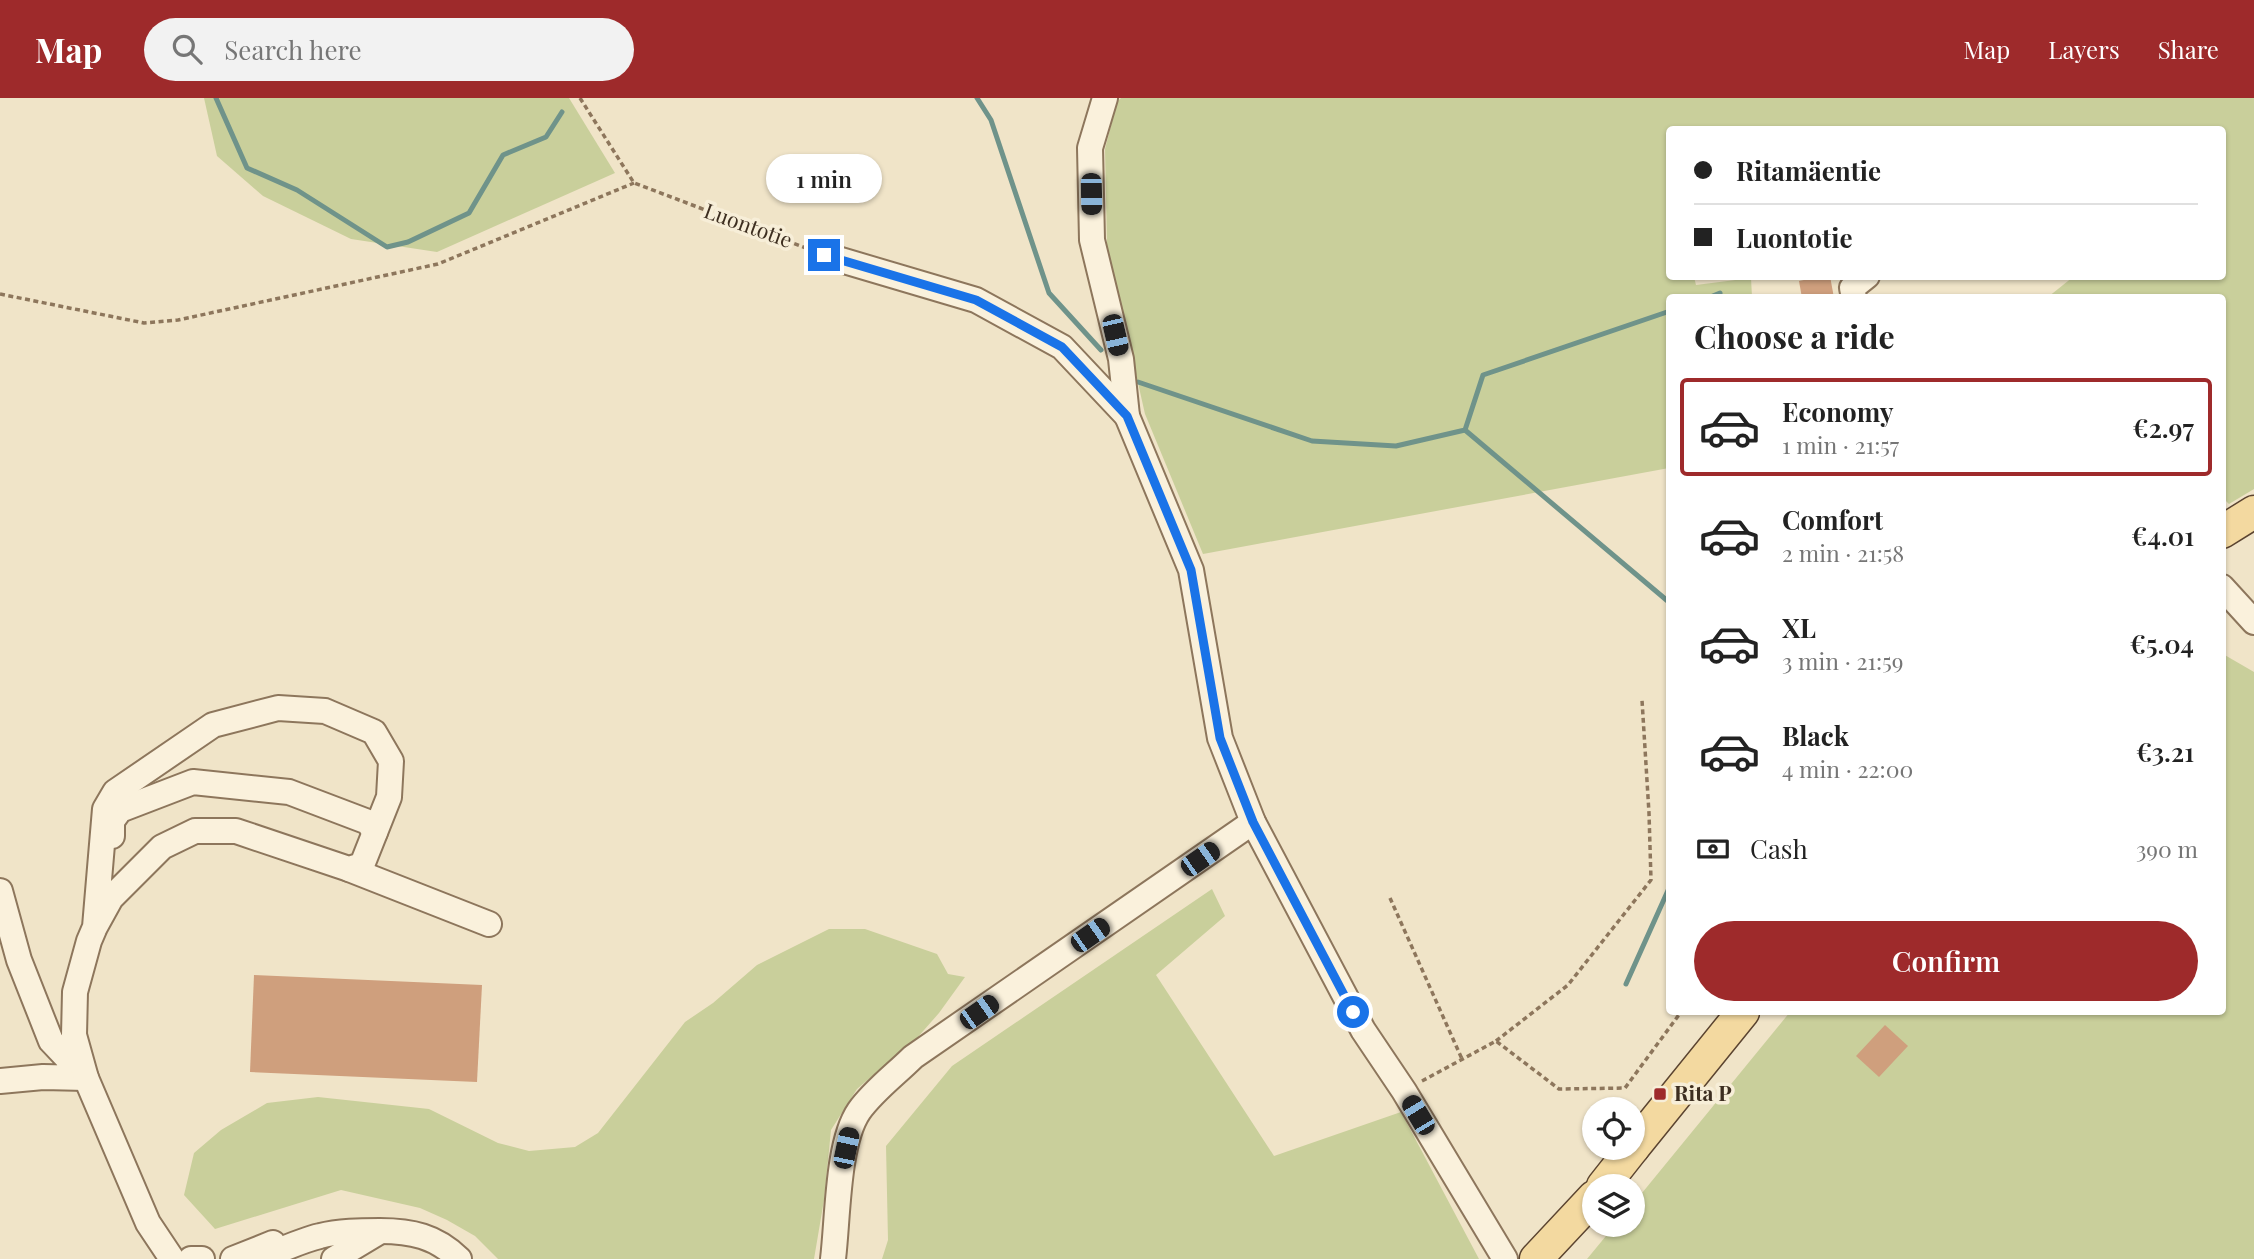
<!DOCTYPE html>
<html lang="en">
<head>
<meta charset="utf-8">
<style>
	:root { --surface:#fff; --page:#f2f2f2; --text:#222; --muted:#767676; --line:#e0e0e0; --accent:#9e2a2b }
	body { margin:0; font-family:"Playfair Display",serif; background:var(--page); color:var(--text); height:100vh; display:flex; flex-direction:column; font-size:26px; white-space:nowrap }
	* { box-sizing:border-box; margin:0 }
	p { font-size:23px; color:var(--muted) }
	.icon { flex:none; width:38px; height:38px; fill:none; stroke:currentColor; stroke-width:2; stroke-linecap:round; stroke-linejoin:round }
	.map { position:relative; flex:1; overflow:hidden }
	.sheet { position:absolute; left:1666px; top:196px; width:560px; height:721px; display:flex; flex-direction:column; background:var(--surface); border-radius:7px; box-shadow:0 2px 5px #0004 }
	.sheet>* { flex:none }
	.banner { position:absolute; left:1666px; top:28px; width:560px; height:154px; border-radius:7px; box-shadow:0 2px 5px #0004; display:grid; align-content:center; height:154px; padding:0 28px; background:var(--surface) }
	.buttons { position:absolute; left:1582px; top:999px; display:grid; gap:14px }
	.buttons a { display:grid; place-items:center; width:63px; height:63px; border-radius:50%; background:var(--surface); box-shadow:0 2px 5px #0004; font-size:35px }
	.end { position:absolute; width:32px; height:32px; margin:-16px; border:9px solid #1a73e8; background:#fff; box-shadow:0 0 0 4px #fff }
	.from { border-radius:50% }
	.bubble { position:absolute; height:49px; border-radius:24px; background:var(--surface); box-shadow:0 2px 5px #0004; font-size:23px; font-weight:600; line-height:49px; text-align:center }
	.car { position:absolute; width:21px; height:42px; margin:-21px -10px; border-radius:9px; box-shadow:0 0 5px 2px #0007; background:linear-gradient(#222 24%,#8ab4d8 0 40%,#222 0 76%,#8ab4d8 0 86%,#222 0) }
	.banner b { display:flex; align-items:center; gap:24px; height:66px; font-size:26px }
	.banner b+b { border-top:2px solid var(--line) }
	.banner i { width:18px; height:18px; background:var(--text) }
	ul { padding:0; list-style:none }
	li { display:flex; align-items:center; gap:21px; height:98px; margin:0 14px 10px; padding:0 14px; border:4px solid transparent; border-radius:7px }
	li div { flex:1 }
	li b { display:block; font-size:26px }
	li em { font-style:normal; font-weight:600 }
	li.on { border-color:var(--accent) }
	li>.icon { width:63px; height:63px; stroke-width:1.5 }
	h2 { padding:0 28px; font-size:32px; line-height:84px }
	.pay { display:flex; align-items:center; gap:18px; height:77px; padding:0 28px; font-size:26px }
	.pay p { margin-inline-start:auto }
	.button { display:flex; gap:14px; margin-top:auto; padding:14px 28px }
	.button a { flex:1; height:80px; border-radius:42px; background:var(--accent); color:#fff; font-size:28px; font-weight:600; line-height:80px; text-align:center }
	header { display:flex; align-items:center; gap:42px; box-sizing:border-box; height:98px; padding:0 35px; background:var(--accent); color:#fff }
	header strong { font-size:33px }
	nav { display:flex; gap:38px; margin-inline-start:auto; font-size:24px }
	.search { width:490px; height:63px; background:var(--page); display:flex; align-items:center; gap:18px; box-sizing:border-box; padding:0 24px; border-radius:38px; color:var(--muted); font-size:26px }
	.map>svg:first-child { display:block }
</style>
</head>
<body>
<header>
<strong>Map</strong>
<div class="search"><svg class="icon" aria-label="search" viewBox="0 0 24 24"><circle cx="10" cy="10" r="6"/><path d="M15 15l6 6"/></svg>Search here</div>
<nav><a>Map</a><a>Layers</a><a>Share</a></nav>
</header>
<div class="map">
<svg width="2254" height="1161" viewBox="0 0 2254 1161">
	<rect width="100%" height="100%" fill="#f0e4c8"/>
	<!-- green -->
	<g fill="#c9cf9b">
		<polygon points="204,0 569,0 615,75 437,154 351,141 263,98 217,58"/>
		<polygon points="1121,0 2254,0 2254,391 2229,406 2223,400 2222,200 2048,199 2073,179 2222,178 2222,32 1670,32 1670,178 1694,179 1696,187 1751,180 1752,199 1670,200 1669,370 1203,456 1145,316 1107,147 1105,51 1117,4"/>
		<polygon points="2223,556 2254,574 2254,1161 1587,1161 1615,1127 1633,1127 1633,1106 1790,914 2222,914"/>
		<polygon points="1212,791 1225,818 1156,877 1274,1058 1401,1014 1479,1161 882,1161 888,1142 886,1048 952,968"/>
		<polygon points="829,831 865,831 937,856 948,876 965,879 939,915 917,940 857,991 831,1032 824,1102 814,1161 498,1161 475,1138 447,1122 420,1110 341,1092 215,1131 184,1097 194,1055 221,1032 267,1005 318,999 429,1011 498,1045 529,1053 575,1049 598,1035 685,924 713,905 757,867"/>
	</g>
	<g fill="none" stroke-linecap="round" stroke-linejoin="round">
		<!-- stream -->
		<g stroke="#6f938a" stroke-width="5">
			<polyline points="216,0 247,70 297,92 387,149 408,144 469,115 503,57 546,39 562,14"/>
			<polyline points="977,0 991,22 1049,195 1101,252"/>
			<polyline points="1708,200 1720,195"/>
			<polyline points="1138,284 1312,343 1396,348 1465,332 1483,277 1670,213"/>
			<polyline points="1465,332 1670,505"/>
			<polyline points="1626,886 1670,788"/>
		</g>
	</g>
	<!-- building -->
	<g fill="#cf9f7d">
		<polygon points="1823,178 1830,178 1834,200 1802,200 1799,183"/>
		<polygon points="254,877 482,887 477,984 250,974"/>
		<polygon points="1885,927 1908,948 1879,979 1856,958"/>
	</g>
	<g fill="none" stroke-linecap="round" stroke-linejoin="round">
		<defs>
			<g id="minor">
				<polyline points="1105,0 1090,50 1092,142 1121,261 1127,318 1191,472 1220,640 1253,724 1363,932 1404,993 1505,1161"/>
				<polyline points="824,157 976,202 1062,249 1127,318"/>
				<polyline points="1854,200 1852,190 1867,178"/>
				<polyline points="2222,489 2254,524"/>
				<polyline points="112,738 112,723 120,712 193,684 289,694 368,724 375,734"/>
				<polyline points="349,771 489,826"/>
				<polyline points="0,793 19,862 51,943 86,980 43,979 0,983"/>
				<polyline points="95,829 105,711 115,694 213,627 278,610 325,613 374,634 391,663 389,699 362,767 349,771 236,733 195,733 162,749 111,800 95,829 89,843 75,894 74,937 86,980 148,1125 172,1161"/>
				<polyline points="191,1161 202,1161"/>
				<polyline points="233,1161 273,1145"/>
				<path d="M259,1161c20,-8 40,-18 61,-23 19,-5 40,-5 60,-5 31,0 56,5 79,28"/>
				<polyline points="334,1161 379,1134"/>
				<path d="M833,1161c5,-40 4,-116 26,-148 14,-20 37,-37 54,-54l340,-235"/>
			</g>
			<g id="major">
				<polyline points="2222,434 2254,414"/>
				<polyline points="1633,1050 1743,914"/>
				<polyline points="1603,1088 1633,1050"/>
				<polyline points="1536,1161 1594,1099"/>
			</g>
		</defs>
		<!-- minor casing -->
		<use href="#minor" stroke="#8d765c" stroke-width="28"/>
		<!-- major casing -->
		<use href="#major" stroke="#5b4430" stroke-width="35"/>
		<!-- path -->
		<g stroke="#8d765c" stroke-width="3.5" stroke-dasharray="5 3.5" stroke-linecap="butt">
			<polyline points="580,0 634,85 806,150"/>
			<polyline points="0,196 144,225 178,222 438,166 634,85"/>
			<polyline points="1390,800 1462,961"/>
			<polyline points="1496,943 1568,887 1651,782 1649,715 1642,602"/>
			<polyline points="1422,983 1496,943 1559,991 1625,990 1681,914"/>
		</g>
		<!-- minor -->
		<use href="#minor" stroke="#faf1dc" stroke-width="24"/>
		<!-- major -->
		<use href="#major" stroke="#f3d9a0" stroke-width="32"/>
	</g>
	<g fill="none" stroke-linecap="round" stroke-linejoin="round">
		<!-- route -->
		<polyline stroke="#1a73e8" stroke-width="9" points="824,157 976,202 1062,249 1127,318 1191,472 1220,640 1253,724 1353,914"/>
	</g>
	<!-- markers -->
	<rect fill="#9e2a2b" stroke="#f7eed8" stroke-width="2.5" x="1653" y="989" width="14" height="14" rx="3.5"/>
	<g text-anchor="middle" stroke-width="7" stroke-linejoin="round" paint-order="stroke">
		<!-- street labels -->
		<g font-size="21" fill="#3d2e20" stroke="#f7eed8">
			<text transform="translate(748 128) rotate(20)" y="7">Luontotie</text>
		</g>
		<!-- poi labels -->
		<g font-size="21" font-weight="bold" fill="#3d2e20" stroke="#f7eed8" text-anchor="start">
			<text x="1674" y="1003">Rita P</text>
		</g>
	</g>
</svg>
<div class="buttons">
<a><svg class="icon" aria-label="locate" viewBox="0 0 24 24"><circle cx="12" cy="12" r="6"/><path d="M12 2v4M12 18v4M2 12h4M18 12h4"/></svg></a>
<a><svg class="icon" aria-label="layers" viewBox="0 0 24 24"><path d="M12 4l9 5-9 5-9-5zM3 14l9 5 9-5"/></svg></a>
</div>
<i class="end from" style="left:1353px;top:914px"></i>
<i class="end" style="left:824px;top:157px"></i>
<div class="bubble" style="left:766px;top:56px;width:116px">1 min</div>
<i class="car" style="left:1091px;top:96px;rotate:179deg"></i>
<i class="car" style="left:1115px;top:237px;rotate:167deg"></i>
<i class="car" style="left:1200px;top:761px;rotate:55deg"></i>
<i class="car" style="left:1090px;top:837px;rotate:55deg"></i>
<i class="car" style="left:979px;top:914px;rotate:55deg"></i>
<i class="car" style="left:1418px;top:1017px;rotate:329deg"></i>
<i class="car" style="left:846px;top:1050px;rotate:12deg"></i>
<div class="banner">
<b><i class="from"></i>Ritamäentie</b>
<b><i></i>Luontotie</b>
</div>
<section class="sheet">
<h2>Choose a ride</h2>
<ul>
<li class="on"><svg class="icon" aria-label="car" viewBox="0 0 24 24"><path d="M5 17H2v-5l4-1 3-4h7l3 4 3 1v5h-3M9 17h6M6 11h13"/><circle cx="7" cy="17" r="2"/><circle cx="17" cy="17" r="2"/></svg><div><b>Economy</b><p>1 min · 21:57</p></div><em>€2.97</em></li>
<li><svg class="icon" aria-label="car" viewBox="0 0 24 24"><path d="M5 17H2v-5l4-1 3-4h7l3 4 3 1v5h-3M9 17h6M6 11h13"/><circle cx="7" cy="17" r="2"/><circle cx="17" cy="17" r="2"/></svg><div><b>Comfort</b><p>2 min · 21:58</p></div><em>€4.01</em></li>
<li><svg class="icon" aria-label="car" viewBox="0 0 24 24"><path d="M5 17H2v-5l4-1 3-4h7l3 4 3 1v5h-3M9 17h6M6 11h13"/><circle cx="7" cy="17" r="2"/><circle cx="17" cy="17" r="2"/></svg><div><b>XL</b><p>3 min · 21:59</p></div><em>€5.04</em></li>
<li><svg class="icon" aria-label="car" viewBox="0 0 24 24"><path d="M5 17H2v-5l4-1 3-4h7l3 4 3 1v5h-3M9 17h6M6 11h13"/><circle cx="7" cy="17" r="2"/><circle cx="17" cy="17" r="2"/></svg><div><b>Black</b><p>4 min · 22:00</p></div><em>€3.21</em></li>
</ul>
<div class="pay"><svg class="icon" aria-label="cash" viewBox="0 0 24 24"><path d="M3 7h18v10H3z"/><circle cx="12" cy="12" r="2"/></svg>Cash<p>390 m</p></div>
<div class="button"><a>Confirm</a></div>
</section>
</div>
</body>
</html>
